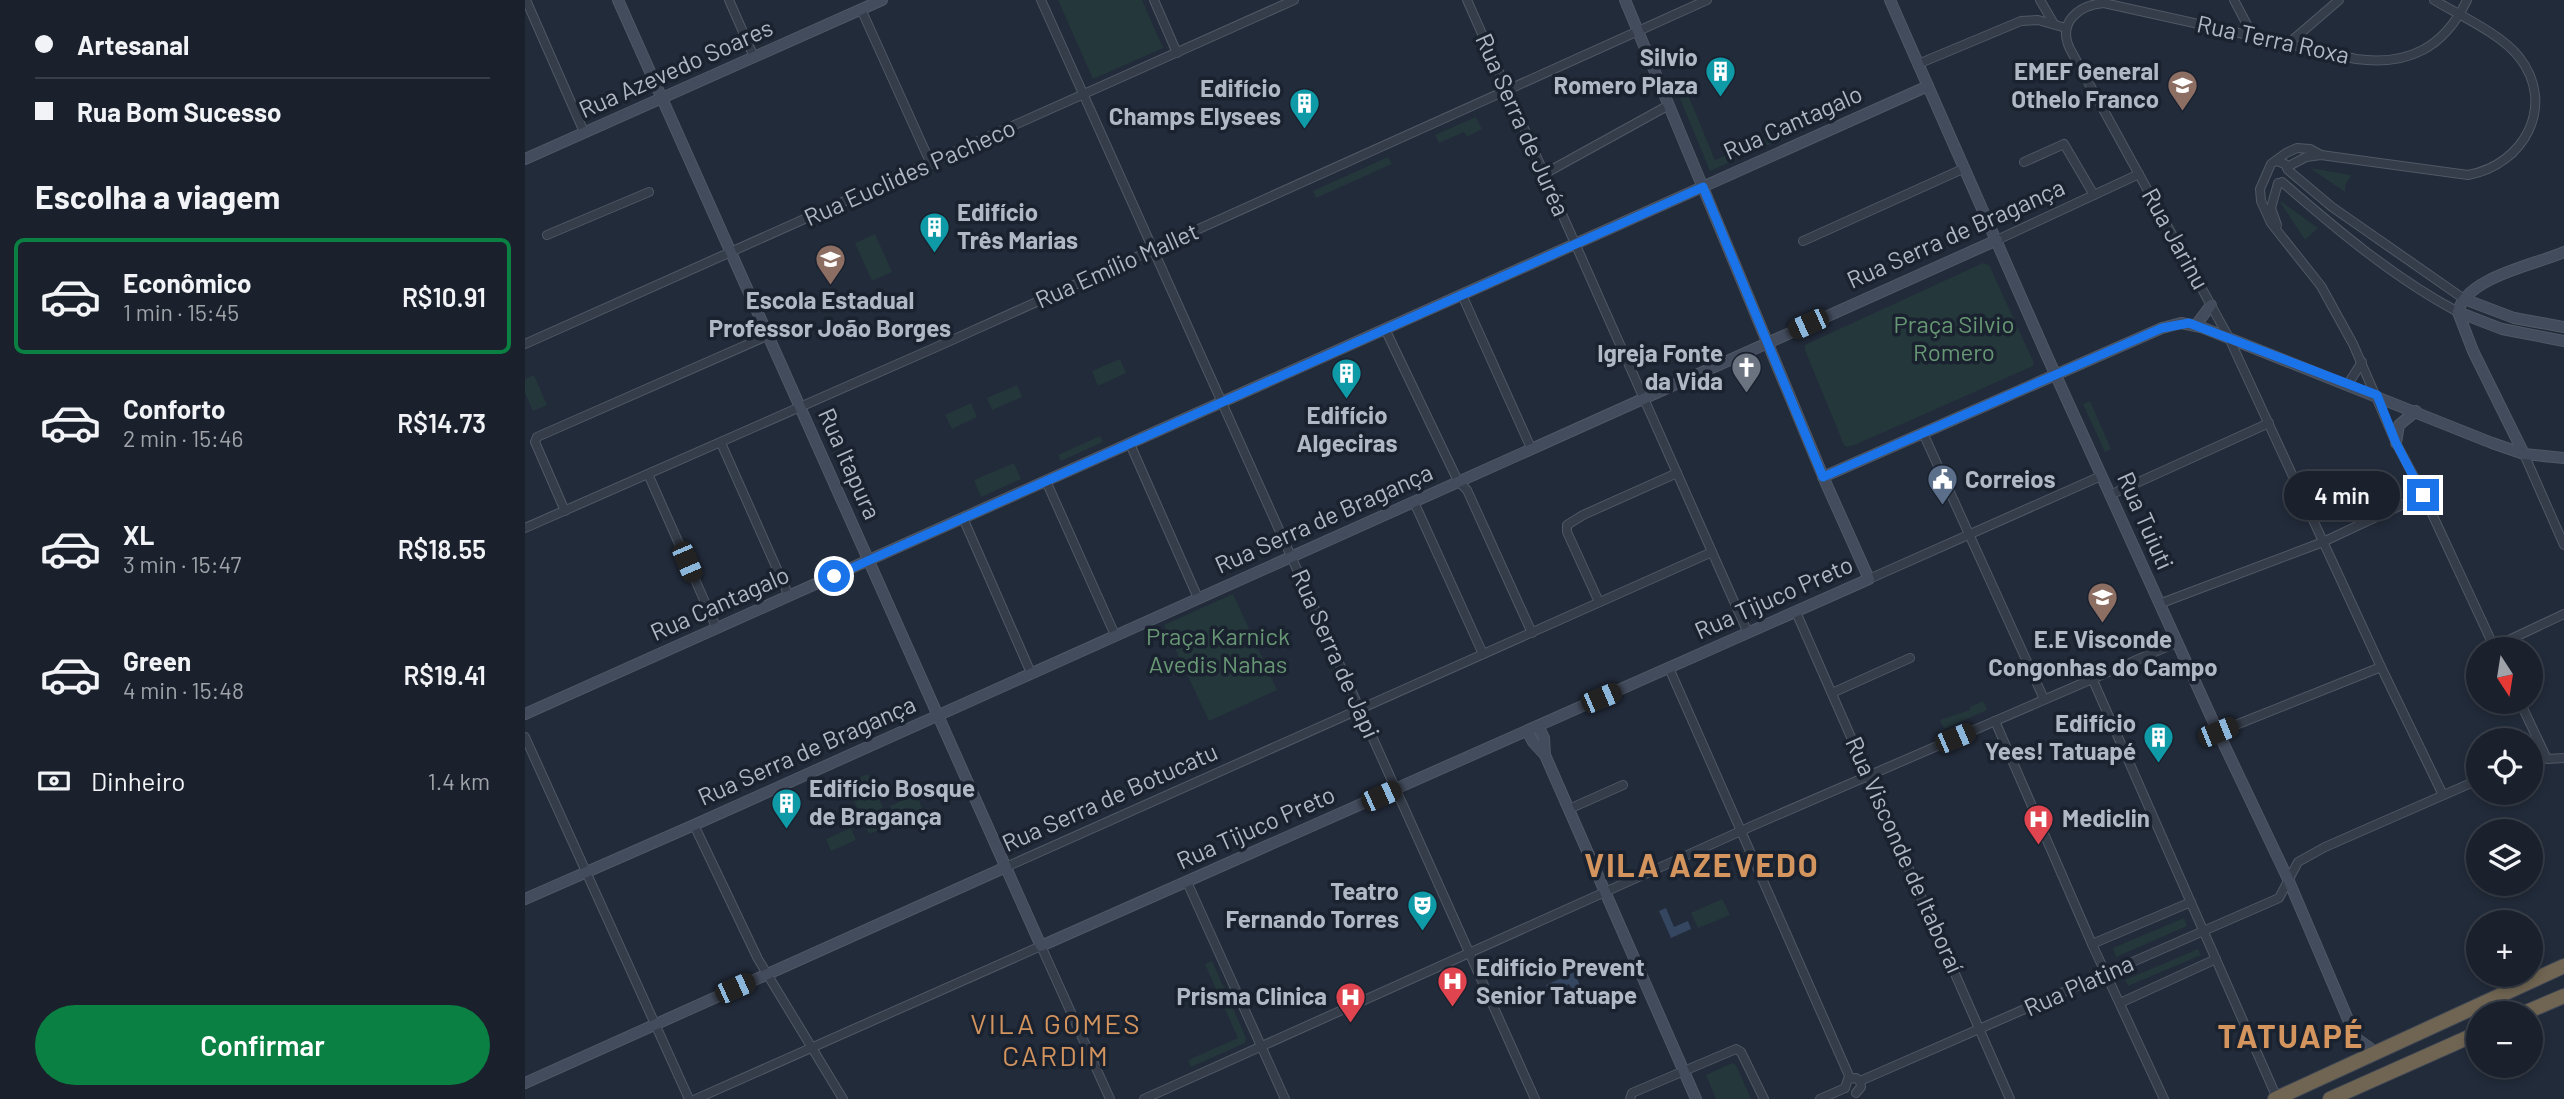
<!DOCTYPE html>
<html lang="pt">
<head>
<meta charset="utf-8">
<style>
	:root { --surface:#1a202c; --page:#232834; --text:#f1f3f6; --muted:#9fa3a9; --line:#383e48; --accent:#0b8043 }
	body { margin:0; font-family:Barlow,sans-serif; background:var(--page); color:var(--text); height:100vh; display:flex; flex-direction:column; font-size:26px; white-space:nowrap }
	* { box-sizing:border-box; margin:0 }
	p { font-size:23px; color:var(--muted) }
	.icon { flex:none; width:38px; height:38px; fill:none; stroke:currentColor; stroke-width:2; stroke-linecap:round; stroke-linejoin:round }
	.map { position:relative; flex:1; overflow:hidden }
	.sheet { display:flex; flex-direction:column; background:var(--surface); width:525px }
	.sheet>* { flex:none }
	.hud { display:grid; align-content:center; height:154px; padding:0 35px; background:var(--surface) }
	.needle { width:46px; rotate:168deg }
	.buttons { position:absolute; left:1941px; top:637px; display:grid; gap:14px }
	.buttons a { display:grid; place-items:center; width:77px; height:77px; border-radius:50%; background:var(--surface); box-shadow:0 4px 10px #0003,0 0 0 2px var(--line); font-size:35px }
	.end { position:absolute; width:32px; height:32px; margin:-16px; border:9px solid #1a73e8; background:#fff; box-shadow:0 0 0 4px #fff }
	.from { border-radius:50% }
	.bubble { position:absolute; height:49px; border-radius:24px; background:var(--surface); box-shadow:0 4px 10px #0003,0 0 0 2px var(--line); font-size:23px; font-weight:600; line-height:49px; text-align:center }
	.car { position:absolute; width:21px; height:42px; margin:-21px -10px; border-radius:9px; box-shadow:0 0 5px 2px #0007; background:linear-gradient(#222 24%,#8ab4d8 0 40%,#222 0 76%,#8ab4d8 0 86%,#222 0) }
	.hud b { display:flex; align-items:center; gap:24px; height:66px; font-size:26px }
	.hud b+b { border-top:2px solid var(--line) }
	.hud i { width:18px; height:18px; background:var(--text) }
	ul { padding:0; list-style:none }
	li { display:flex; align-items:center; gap:21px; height:116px; margin:0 14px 10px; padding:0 21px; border:4px solid transparent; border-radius:10px }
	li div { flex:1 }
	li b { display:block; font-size:26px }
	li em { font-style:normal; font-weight:600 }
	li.on { border-color:var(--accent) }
	li>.icon { width:63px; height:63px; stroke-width:1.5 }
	h2 { padding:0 35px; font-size:32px; line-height:84px }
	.pay { display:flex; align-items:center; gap:18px; height:77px; padding:0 35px; font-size:26px }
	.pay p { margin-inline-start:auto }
	.primary-button { display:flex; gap:14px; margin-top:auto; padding:14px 35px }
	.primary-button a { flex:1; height:80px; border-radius:42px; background:var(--accent); color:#fff; font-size:28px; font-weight:600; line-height:80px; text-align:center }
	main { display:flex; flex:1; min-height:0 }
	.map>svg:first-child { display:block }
</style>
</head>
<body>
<main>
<section class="sheet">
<div class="hud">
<b><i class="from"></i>Artesanal</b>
<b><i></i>Rua Bom Sucesso</b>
</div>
<h2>Escolha a viagem</h2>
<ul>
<li class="on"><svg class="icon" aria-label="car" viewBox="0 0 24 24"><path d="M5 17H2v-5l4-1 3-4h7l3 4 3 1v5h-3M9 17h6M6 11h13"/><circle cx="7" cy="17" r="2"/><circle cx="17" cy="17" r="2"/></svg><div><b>Econômico</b><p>1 min · 15:45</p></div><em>R$10.91</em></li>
<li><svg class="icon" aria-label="car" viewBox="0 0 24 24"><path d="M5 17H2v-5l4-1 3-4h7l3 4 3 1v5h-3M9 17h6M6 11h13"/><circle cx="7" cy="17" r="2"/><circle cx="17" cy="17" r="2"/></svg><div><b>Conforto</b><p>2 min · 15:46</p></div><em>R$14.73</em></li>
<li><svg class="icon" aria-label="car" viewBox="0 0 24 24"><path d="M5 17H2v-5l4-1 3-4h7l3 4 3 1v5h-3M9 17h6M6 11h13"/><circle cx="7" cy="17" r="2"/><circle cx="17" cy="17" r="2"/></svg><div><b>XL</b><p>3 min · 15:47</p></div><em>R$18.55</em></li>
<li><svg class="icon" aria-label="car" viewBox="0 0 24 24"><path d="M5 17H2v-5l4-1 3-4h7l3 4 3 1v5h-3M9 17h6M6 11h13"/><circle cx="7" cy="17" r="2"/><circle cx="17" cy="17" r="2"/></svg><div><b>Green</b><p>4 min · 15:48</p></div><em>R$19.41</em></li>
</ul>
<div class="pay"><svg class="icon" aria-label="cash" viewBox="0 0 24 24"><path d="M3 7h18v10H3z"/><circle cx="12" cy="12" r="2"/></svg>Dinheiro<p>1.4 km</p></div>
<div class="primary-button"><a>Confirmar</a></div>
</section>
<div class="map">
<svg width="2039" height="1099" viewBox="0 0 2039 1099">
	<rect width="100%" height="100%" fill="#222b3a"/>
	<!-- green -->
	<g fill="#24373b">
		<polygon points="533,0 617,0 638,48 568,79"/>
		<polygon points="1160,88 1190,160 1310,107 1313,114 1185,171 1152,91"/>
		<polygon points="951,117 957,129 942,137 939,132 914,143 910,135"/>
		<polygon points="863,157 867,164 791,198 788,191"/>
		<polygon points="1785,168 1826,175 1820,186 1820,192"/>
		<polygon points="1755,202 1757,202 1793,228 1780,240"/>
		<polygon points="350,234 367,272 347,281 330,243"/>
		<polygon points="1458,263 1464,265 1509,363 1508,366 1332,444 1322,447 1319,445 1280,350 1280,345"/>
		<polygon points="595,359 601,373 573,386 567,371"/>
		<polygon points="9,375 22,405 8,411 0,393 0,379"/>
		<polygon points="492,385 497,397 467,410 462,398"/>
		<polygon points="1565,401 1586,449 1580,452 1558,404"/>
		<polygon points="446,403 452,417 427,429 420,415"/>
		<polygon points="575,436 578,442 536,461 533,455"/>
		<polygon points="489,463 496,479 456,497 449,480"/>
		<polygon points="708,594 752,690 684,721 639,625"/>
		<polygon points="1458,701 1462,710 1419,729 1415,720 1445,710 1445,707"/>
		<polygon points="343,774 366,825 344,834 321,783"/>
		<polygon points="391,794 398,810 373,822 365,806"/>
		<polygon points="326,828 331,840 306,851 301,839"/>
		<polygon points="1197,899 1205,915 1173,928 1166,913"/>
		<polygon points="1659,918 1662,926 1591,957 1588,948"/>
		<polygon points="1673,949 1676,955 1603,986 1600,980"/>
		<polygon points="687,961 721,1038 720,1043 666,1067 663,1060 713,1038 680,964"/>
		<polygon points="1207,1063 1211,1065 1226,1099 1191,1099 1181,1075"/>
	</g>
	<!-- water -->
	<g fill="#354661">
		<polygon points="1141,908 1149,927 1163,921 1166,929 1146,938 1134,911"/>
		<polygon points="1050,972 1059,997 1052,1000 1044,984 1025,993 1021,985"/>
	</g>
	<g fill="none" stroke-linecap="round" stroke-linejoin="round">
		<defs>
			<g id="street">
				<polyline points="1,0 59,132"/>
				<polyline points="204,0 229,57"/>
				<polyline points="516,0 1010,1099"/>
				<polyline points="629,0 652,53"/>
				<polyline points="942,0 1223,633"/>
				<polyline points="1515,0 1529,24"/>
				<polyline points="1709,0 1728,36"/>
				<polyline points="336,9 406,164"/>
				<polyline points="1763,44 1814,0"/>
				<polyline points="1393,64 1496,21 1513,20 1541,28"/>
				<polyline points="1796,155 1785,149 1772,148 1761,153 1746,164 1735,189 1736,201 1746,223 1796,286 1828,344 1871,443 1895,488 1970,649"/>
				<polyline points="1752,161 1760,164 1763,170 1807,207 1939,299"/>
				<polyline points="1499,162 1539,144 1569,195"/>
				<path d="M1762,167l19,-10 15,-2 147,20c56,-10 89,-70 51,-118 -18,-23 -60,-42 -85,-57"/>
				<polyline points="1019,174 1144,105"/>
				<path d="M1757,182c54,47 112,96 176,130"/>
				<polyline points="1752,225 1746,208 1753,183"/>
				<polyline points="22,235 124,192"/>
				<polyline points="1472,240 1614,174"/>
				<polyline points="1278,241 1440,168"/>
				<polyline points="937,295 1006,448"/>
				<polyline points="860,329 933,481 942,490 1007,633"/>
				<polyline points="0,344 769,0"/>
				<polyline points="1823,384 1837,362"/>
				<polyline points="1398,433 1519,699"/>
				<polyline points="196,443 264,596"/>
				<polyline points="605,444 673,598"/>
				<polyline points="1999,454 2039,545"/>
				<polyline points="123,474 192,629"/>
				<polyline points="521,481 590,635"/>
				<polyline points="1585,495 1744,423"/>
				<polyline points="889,502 958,654"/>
				<polyline points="40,511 10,442 12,437 244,335"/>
				<polyline points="438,518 506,673"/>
				<polyline points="0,528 416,345 1182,0"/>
				<polyline points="1344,579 1576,476"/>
				<polyline points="1074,602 1042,532 1042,525 1058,515 1152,473"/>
				<polyline points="1634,604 1798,542 1898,495"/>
				<polyline points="1271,612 1485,1099"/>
				<polyline points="1969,647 2039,614"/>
				<polyline points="1144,668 1325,1078"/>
				<polyline points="1567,678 1752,1098"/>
				<polyline points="1307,693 1385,658"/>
				<polyline points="1995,702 2022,759 2039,758"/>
				<polyline points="1470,721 1567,944 1639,1099"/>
				<polyline points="1693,732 1856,667"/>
				<polyline points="0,737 164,1099"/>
				<polyline points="2006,757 2018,751"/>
				<path d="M1918,795l-62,-128 -152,-329 -159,-289c-13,-27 9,-44 34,-46l252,56c52,7 88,-11 111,-59"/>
				<polyline points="1044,809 1098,785"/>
				<polyline points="169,825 233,959 318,1099"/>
				<polyline points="481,867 1187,552"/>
				<polyline points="662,882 760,1099"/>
				<polyline points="1567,944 1666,902"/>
				<polyline points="1595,1003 1691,959"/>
				<polyline points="1335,1081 1754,898 1773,862 1800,847 1953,780"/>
				<polyline points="1320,1088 1323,1079 1331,1078 1335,1081 1336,1087 1331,1093"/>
				<polyline points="171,1099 516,946 585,1099"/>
				<polyline points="619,1099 1227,826 1653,642"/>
				<polyline points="1105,1099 1107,1093 1211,1049 1216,1052 1239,1099"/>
				<polyline points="1295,1099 1320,1088"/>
			</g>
			<g id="secondary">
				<polyline points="93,0 516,946 1344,579 1300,481 1100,0"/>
				<polyline points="1365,0 1522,356 1693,732 1763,879 1831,1038 1849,1051"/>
				<polyline points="0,159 357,0"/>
				<polyline points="1939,299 1989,318 2039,327"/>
				<polyline points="1933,312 1948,351 1999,454"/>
				<path d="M1933,312c8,-35 77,-47 106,-60"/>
				<polyline points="1933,312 1977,329 2039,341"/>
				<polyline points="1671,325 1686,305"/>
				<polyline points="1871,443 1874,425 1891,411"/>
				<polyline points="1298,477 1637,328 1656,323 1676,327 1967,443 1999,454 2039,458"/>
				<polyline points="0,714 1403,86"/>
				<polyline points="1013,726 1019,738 1020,755 1171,1099"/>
				<polyline points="1002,731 1008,742 1020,755"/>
				<polyline points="0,899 169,825 1472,240"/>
				<polyline points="0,1083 481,867"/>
			</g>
			<g id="highway">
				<polyline points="1999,1013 2039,996"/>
				<polyline points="1750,1099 2039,966"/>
				<polyline points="1805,1099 1953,1033"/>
			</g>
		</defs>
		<!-- street casing -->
		<use href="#street" stroke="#505865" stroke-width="10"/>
		<!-- secondary casing -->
		<use href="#secondary" stroke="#505865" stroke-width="12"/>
		<!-- highway casing -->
		<use href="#highway" stroke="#404855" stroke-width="16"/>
		<!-- street -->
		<use href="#street" stroke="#353d4a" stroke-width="8"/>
		<!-- secondary -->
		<use href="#secondary" stroke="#434c5d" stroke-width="10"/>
		<!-- highway -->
		<use href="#highway" stroke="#706552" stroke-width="14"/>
	</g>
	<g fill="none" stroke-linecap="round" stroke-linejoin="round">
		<!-- route -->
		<polyline stroke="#1a73e8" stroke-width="9" points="309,576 1178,187 1298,477 1637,328 1664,323 1852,395 1871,443 1898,495"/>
	</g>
	<!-- icons -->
	<defs>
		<symbol id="building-pin" viewBox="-11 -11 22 30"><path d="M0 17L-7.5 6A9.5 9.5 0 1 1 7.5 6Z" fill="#0f9aa8" stroke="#1b222f"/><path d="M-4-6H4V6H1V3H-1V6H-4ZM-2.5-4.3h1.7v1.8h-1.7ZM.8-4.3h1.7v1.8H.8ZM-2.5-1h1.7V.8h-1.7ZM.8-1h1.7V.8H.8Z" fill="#fff"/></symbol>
		<symbol id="school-pin" viewBox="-11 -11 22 30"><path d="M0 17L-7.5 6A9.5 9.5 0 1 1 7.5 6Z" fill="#8d6e63" stroke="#1b222f"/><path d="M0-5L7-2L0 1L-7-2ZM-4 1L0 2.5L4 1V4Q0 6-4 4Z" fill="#fff"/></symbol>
		<symbol id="church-pin" viewBox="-11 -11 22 30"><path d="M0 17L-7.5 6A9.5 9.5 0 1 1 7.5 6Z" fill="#6b7280" stroke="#1b222f"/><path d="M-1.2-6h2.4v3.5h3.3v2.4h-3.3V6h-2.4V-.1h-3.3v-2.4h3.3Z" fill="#fff"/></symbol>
		<symbol id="civic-pin" viewBox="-11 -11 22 30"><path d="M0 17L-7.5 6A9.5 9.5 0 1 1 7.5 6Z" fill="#5c6f8a" stroke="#1b222f"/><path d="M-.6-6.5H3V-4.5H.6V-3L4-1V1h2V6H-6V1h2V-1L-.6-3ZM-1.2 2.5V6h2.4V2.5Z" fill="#fff"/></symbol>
		<symbol id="hospital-pin" viewBox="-11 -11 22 30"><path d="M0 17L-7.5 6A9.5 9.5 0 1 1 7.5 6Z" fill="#e0444e" stroke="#1b222f"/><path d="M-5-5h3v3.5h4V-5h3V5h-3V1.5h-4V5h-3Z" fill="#fff"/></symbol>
		<symbol id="theatre-pin" viewBox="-11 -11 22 30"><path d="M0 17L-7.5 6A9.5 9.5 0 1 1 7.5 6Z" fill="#0f9aa8" stroke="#1b222f"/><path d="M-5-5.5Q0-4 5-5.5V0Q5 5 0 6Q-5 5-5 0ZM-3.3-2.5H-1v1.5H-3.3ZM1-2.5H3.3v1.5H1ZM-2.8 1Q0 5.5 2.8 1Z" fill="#fff"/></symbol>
	</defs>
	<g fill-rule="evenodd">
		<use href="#building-pin" x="1178" y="54" width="35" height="47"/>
		<use href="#school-pin" x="1640" y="68" width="35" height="47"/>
		<use href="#building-pin" x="762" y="86" width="35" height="47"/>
		<use href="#building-pin" x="392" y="210" width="35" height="47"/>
		<use href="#school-pin" x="288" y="242" width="35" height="47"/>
		<use href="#church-pin" x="1204" y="350" width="35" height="47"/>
		<use href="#building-pin" x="804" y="356" width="35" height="47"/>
		<use href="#civic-pin" x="1400" y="462" width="35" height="47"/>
		<use href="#school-pin" x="1560" y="580" width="35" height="47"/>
		<use href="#building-pin" x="1616" y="720" width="35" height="47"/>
		<use href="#building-pin" x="244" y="786" width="35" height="47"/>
		<use href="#hospital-pin" x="1496" y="802" width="35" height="47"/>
		<use href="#theatre-pin" x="880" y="888" width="35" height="47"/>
		<use href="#hospital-pin" x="910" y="964" width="35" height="47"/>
		<use href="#hospital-pin" x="808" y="980" width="35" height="47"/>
	</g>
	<g text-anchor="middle" stroke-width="7" stroke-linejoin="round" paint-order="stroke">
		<!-- street labels -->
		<g font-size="24" fill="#b0b8c6" stroke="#1b222f">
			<text transform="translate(1748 40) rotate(12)" y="8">Rua Terra Roxa</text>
			<text transform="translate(151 69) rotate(-24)" y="8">Rua Azevedo Soares</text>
			<text transform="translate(1268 123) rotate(-24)" y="8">Rua Cantagalo</text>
			<text transform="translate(997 125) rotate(66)" y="8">Rua Serra de Juréa</text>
			<text transform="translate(385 173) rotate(-24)" y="8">Rua Euclides Pacheco</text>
			<text transform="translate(1431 234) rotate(-24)" y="8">Rua Serra de Bragança</text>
			<text transform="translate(1650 239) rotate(61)" y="8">Rua Jarinu</text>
			<text transform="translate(592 266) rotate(-24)" y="8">Rua Emílio Mallet</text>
			<text transform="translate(324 464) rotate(66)" y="8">Rua Itapura</text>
			<text transform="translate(799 519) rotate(-24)" y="8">Rua Serra de Bragança</text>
			<text transform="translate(1620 521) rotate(66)" y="8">Rua Tuiuti</text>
			<text transform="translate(1249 598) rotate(-24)" y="8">Rua Tijuco Preto</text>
			<text transform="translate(195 604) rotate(-24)" y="8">Rua Cantagalo</text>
			<text transform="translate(810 654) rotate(66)" y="8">Rua Serra de Japi</text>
			<text transform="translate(282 751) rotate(-24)" y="8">Rua Serra de Bragança</text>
			<text transform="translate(585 798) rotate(-24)" y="8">Rua Serra de Botucatu</text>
			<text transform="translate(731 828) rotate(-24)" y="8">Rua Tijuco Preto</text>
			<text transform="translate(1379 855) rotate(66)" y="8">Rua Visconde de Itaboraí</text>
			<text transform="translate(1554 986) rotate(-24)" y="8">Rua Platina</text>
		</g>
		<!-- poi labels -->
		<g font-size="24" font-weight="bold" fill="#b0b8c6" stroke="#1b222f" text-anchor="end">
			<text x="1173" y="66">Silvio<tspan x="1173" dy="28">Romero Plaza</tspan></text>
			<text x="1634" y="80">EMEF General<tspan x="1634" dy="28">Othelo Franco</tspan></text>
			<text x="756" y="97">Edifício<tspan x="756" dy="28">Champs Elysees</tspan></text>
			<text x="432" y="221" text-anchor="start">Edifício<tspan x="432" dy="28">Três Marias</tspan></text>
			<text x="305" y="309" text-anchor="middle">Escola Estadual<tspan x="305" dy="28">Professor João Borges</tspan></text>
			<text x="1198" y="362">Igreja Fonte<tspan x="1198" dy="28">da Vida</tspan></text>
			<text x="822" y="424" text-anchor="middle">Edifício<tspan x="822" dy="28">Algeciras</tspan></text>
			<text x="1440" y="488" text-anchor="start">Correios</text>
			<text x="1578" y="648" text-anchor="middle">E.E Visconde<tspan x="1578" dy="28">Congonhas do Campo</tspan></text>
			<text x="1611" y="732">Edifício<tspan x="1611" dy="28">Yees! Tatuapé</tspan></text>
			<text x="284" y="797" text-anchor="start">Edifício Bosque<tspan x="284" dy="28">de Bragança</tspan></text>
			<text x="1537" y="827" text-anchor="start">Mediclin</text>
			<text x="874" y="900">Teatro<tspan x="874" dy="28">Fernando Torres</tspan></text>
			<text x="951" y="976" text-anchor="start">Edifício Prevent<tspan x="951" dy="28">Senior Tatuape</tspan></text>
			<text x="802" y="1005">Prisma Clinica</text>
		</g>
		<!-- park labels -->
		<g font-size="24" fill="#679774" stroke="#1b222f">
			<text x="1429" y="333">Praça Silvio<tspan x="1429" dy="28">Romero</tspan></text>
			<text x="693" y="645">Praça Karnick<tspan x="693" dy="28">Avedis Nahas</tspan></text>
		</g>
		<!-- quarter labels -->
		<g font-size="28" letter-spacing="2" fill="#d3945e" stroke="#1b222f">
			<text x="531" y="1034">VILA GOMES<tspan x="531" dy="32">CARDIM</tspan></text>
		</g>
		<!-- district labels -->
		<g font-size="32" font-weight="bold" letter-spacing="2" fill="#d3945e" stroke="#1b222f">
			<text x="1177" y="877">VILA AZEVEDO</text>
			<text x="1766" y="1048">TATUAPÉ</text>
		</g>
	</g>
</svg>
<div class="buttons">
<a><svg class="needle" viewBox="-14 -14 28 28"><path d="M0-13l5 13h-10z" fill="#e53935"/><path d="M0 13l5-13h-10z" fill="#9fa3a9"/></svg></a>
<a><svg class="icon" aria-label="locate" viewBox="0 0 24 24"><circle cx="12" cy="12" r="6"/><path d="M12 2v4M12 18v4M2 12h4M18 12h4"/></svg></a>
<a><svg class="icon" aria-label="layers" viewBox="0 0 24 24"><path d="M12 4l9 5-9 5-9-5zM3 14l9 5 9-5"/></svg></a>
<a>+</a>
<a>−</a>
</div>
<i class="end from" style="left:309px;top:576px"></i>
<i class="end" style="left:1898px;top:495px"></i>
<div class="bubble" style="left:1759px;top:471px;width:116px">4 min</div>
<i class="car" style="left:1283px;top:324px;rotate:246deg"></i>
<i class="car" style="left:162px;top:562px;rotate:157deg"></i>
<i class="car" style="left:1076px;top:698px;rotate:67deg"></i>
<i class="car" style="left:1693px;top:732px;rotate:68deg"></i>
<i class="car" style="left:1430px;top:738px;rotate:67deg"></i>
<i class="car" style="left:856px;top:796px;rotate:66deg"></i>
<i class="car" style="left:210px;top:988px;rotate:66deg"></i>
</div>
</main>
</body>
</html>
